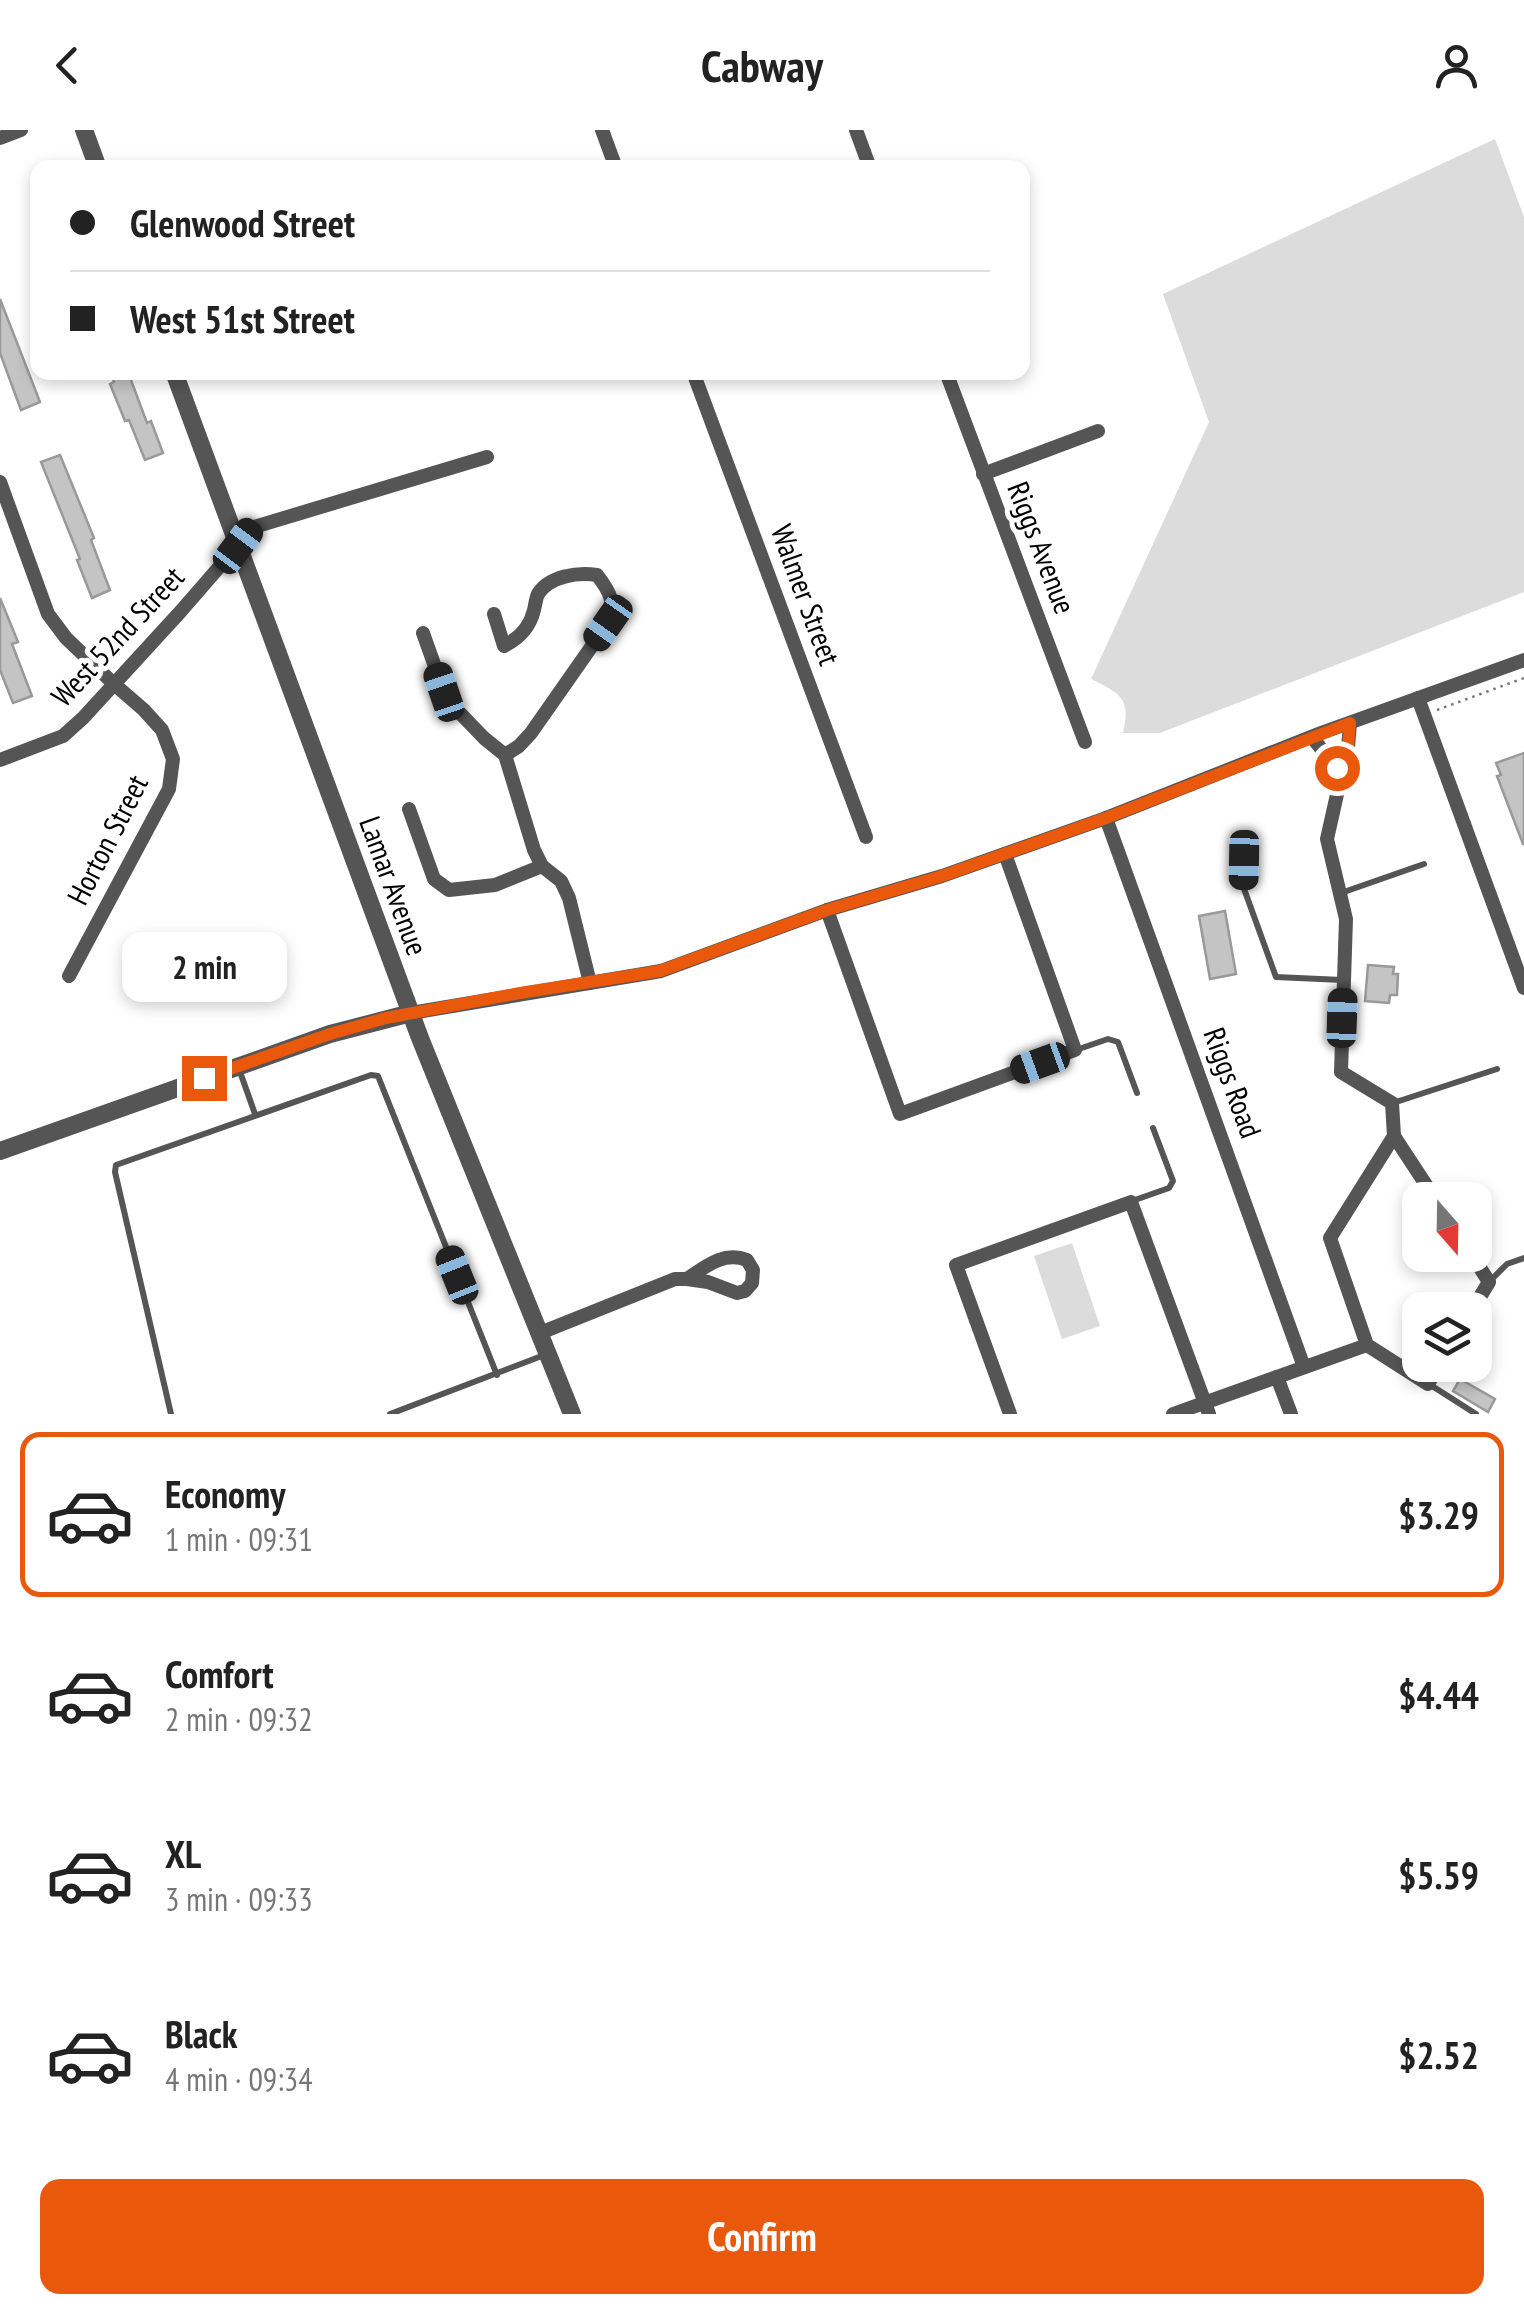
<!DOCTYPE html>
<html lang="en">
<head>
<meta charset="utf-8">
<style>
	:root { --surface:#fff; --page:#f6f6f6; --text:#222; --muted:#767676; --line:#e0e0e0; --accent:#ea580c }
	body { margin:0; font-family:"PT Sans Narrow",sans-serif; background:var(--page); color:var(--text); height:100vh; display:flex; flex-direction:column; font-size:38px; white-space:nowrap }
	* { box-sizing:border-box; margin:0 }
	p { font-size:32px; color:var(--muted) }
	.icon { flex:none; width:55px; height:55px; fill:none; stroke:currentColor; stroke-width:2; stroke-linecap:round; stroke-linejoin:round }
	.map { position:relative; height:1284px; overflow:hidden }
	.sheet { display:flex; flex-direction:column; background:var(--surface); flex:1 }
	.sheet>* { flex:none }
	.top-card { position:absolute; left:30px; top:30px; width:1000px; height:220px; border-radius:20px; box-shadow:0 5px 15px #0003; display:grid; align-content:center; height:220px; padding:0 40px; background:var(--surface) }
	.needle { width:65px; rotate:160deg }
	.controls { position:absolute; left:1402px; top:1052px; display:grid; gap:20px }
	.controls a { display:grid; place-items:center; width:90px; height:90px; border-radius:20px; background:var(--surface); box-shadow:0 5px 15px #0003; font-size:50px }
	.end { position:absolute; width:45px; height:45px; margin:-22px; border:12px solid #ea580c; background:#fff; box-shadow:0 0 0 5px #fff }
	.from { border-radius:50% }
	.bubble { position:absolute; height:70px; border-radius:20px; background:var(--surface); box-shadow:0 5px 15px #0003; font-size:32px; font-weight:700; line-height:70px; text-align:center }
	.car { position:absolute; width:30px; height:60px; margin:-30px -15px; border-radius:12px; box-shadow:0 0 8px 2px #0007; background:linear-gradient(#222 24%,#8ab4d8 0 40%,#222 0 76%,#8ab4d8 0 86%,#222 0) }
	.top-card b { display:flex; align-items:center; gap:35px; height:95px; font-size:38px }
	.top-card b+b { border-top:2px solid var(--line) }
	.top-card i { width:25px; height:25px; background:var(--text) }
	ul { padding:18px 0 0; list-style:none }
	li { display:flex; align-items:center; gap:30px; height:165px; margin:0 20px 15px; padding:0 20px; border:5px solid transparent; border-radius:20px }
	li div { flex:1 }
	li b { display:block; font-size:38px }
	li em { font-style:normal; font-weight:700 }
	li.active { border-color:var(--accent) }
	li>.icon { width:90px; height:90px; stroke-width:1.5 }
	.primary-button { display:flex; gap:20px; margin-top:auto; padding:20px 40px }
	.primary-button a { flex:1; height:115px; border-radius:20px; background:var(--accent); color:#fff; font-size:40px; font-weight:700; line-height:115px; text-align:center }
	header { display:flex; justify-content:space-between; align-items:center; height:130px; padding:0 40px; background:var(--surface); font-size:45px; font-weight:700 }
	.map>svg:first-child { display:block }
</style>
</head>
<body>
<header><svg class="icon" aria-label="back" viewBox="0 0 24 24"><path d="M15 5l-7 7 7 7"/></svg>Cabway<svg class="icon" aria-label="person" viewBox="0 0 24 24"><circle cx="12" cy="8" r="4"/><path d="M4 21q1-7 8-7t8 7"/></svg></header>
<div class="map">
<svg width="1524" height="1284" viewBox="0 0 1524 1284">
	<rect width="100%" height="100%" fill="#fff"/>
	<!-- green -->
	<g fill="#dcdcdc">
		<path d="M1495,9l29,78v375l-364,141h-37c8,-35 -2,-39 -32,-54l118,-257 -46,-128z"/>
		<polygon points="1072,1113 1100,1196 1062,1209 1034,1126"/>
	</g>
	<!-- building -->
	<g fill="#c4c4c4" stroke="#999" stroke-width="2.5">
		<polygon points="0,169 40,272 21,280 0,223"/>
		<polygon points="110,242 128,242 147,293 151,291 163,323 145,330 129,290 125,291 110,254 114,252"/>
		<polygon points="60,325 94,408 91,410 110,460 92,468 77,430 80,429 41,332"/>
		<polygon points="0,468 18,512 12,514 32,566 13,573 0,540"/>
		<polygon points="1524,623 1524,714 1523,714 1497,646 1501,645 1496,633"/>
		<polygon points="1225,781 1236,844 1210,849 1199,786"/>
		<polygon points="1368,835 1394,837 1393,844 1398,844 1397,865 1390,865 1389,873 1365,871"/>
		<polygon points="1460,1249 1495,1269 1488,1282 1453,1261"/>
	</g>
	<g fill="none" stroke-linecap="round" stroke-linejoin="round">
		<!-- path -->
		<polyline stroke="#777" stroke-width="2.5" stroke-dasharray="2.5 5" stroke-linecap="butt" points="1437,580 1524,548"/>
		<!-- service -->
		<g stroke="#555" stroke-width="6">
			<polyline points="1244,704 1243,756 1276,847 1342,850"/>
			<polyline points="1341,763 1424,734"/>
			<polyline points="1076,920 1108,909 1118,912 1137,963"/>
			<polyline points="239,939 255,984"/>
			<polyline points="1393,973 1497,939"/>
			<polyline points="1132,1071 1169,1058 1173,1051 1153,998"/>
			<polyline points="1490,1151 1507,1134 1524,1128"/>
			<polyline points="1429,1254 1476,1284"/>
			<polyline points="171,1284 115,1042 116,1035 371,945 378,946 497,1245"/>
			<polyline points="390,1284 547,1224"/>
		</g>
		<!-- minor -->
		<g stroke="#555" stroke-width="14">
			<polyline points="602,0 616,38"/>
			<polyline points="856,0 870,38"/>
			<polyline points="0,8 21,0"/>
			<polyline points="693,242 866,707"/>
			<polyline points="946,242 1085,612"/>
			<polyline points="983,344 1098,301"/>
			<polyline points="0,352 48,484 66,508 114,554 144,580 162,600 173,629 169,659 69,846"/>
			<path d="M494,484l10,32c16,-8 26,-19 30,-36 1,-4 2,-12 4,-16 11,-18 40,-22 59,-19 14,18 18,26 11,48l-77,110 -12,13 -14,9"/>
			<polyline points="423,503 444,562 456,579 484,608 505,625 534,720 542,736 561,751 569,768 590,853"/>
			<polyline points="1418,568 1524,858"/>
			<polyline points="1350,593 1347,630 1342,642 1327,709 1346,789 1341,942 1392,973 1394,1006 1436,1070"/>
			<polyline points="1312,607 1334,635 1342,642"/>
			<polyline points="0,630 63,606 83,588 181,481 254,397 487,327"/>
			<polyline points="409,679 434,749 449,760 495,755 542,736"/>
			<polyline points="1106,688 1304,1237"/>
			<polyline points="827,780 900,984 1075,920 1005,724"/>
			<polyline points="411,883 661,841 827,780 942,746 1106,688 1321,603 1524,530"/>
			<polyline points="1394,1006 1330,1108 1367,1215 1428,1254 1439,1235"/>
			<polyline points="1472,1125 1489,1152 1472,1180"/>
			<path d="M540,1203l135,-54h12l21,3 29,11 8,-2 7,-8 1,-13 -6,-10c-23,-9 -41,6 -60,19"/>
			<polyline points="1277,1247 1291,1284"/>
			<polyline points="1010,1284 956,1135 1131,1072 1209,1284"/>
			<polyline points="1173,1284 1367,1215"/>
		</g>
		<!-- tertiary -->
		<g stroke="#555" stroke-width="18">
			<polyline points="84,0 98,38"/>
			<polyline points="174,242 420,908 572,1284"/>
			<polyline points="0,1021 330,904 411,883"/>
		</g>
	</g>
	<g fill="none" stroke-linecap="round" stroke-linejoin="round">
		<!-- route -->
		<polyline stroke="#ea580c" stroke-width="12" points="204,948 330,904 386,888 520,863 660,841 827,780 942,746 1106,688 1350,593 1347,630 1342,642 1337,638"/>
	</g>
	<g text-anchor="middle" stroke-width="10" stroke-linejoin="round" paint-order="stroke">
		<!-- street labels -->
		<g font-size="30" fill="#000" stroke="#fff">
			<text transform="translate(1041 418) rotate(69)" y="10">Riggs Avenue</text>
			<text transform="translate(805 465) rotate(70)" y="10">Walmer Street</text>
			<text transform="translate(118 507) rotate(-47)" y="10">West 52nd Street</text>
			<text transform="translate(108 710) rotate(-63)" y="10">Horton Street</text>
			<text transform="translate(393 756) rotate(70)" y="10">Lamar Avenue</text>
			<text transform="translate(1232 953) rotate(70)" y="10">Riggs Road</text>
		</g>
	</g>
</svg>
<div class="controls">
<a><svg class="needle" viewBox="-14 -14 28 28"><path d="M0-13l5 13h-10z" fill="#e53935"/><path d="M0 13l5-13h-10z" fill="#767676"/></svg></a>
<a><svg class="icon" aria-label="layers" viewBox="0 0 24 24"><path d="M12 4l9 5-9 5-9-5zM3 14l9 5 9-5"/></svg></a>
</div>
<i class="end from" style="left:1337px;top:638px"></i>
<i class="end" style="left:204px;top:948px"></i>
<div class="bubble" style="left:122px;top:802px;width:165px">2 min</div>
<i class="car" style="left:238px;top:416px;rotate:37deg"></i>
<i class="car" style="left:608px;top:493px;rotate:215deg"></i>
<i class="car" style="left:444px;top:562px;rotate:341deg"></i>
<i class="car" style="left:1244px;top:730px;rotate:181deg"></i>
<i class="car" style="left:1342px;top:888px;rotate:2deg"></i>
<i class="car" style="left:1040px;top:933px;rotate:250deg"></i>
<i class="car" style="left:457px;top:1145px;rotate:338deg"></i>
<div class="top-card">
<b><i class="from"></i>Glenwood Street</b>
<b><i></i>West 51st Street</b>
</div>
</div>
<section class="sheet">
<ul>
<li class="active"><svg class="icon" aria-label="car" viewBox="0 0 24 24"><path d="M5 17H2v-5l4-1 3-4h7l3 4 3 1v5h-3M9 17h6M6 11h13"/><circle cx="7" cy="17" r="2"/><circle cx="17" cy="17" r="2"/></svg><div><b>Economy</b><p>1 min · 09:31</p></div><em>$3.29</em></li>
<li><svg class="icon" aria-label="car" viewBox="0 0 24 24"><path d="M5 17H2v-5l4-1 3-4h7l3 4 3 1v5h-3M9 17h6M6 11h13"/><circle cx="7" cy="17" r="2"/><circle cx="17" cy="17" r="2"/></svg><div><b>Comfort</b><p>2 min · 09:32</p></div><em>$4.44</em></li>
<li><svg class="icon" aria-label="car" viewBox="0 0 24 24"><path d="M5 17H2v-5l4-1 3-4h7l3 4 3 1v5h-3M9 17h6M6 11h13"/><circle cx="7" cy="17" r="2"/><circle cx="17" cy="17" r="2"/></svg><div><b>XL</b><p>3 min · 09:33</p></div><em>$5.59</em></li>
<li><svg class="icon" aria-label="car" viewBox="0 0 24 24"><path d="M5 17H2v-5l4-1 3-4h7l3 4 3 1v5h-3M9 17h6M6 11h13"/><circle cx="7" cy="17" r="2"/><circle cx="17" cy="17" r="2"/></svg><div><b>Black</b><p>4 min · 09:34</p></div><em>$2.52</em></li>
</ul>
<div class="primary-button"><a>Confirm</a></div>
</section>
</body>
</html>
